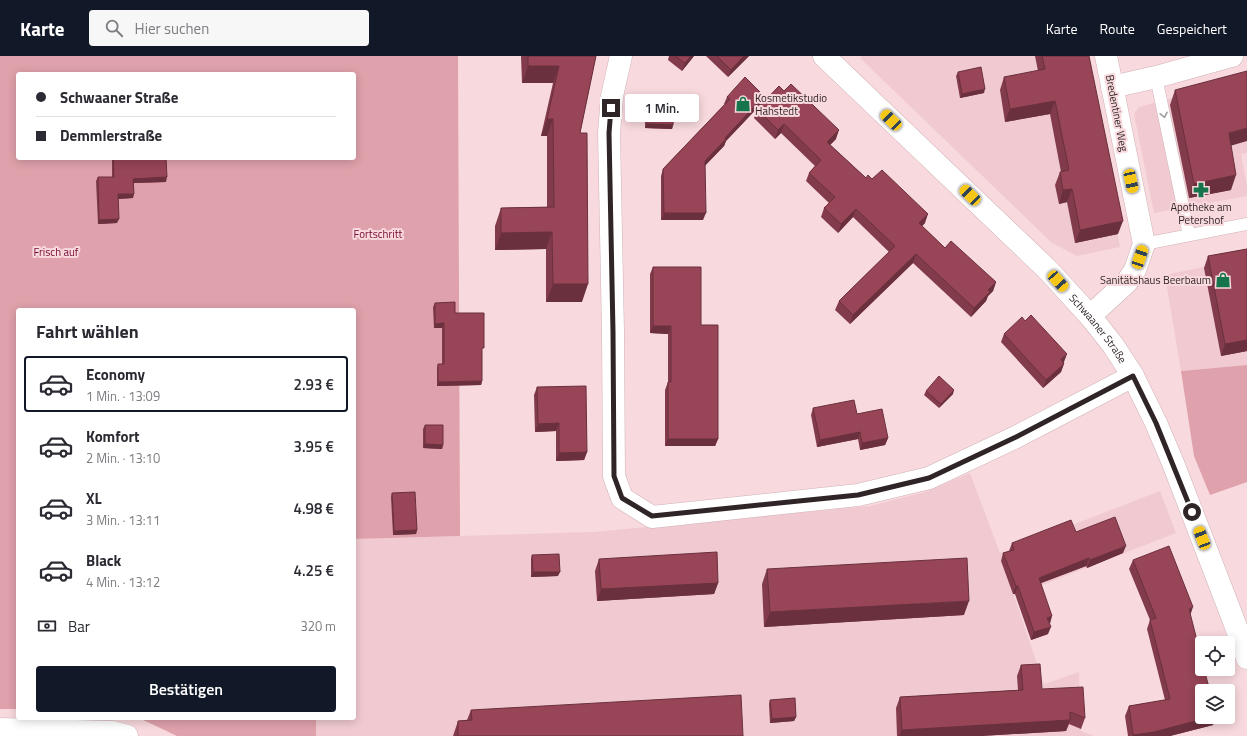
<!DOCTYPE html>
<html lang="de">
<head>
<meta charset="utf-8">
<style>
	:root { --surface:#fff; --page:#f7f7f7; --text:#2b2b33; --muted:#7c7c81; --line:#e1e1e2; --accent:#111827 }
	body { margin:0; font-family:"Titillium Web",sans-serif; background:var(--page); color:var(--text); height:100vh; display:flex; flex-direction:column; font-size:15px; white-space:nowrap }
	* { box-sizing:border-box; margin:0 }
	p { font-size:13px; color:var(--muted) }
	.icon { flex:none; width:22px; height:22px; fill:none; stroke:currentColor; stroke-width:2; stroke-linecap:round; stroke-linejoin:round }
	.map { position:relative; flex:1; overflow:hidden }
	.panel { position:absolute; left:16px; top:252px; width:340px; height:412px; display:flex; flex-direction:column; background:var(--surface); border-radius:4px; box-shadow:0 2px 10px #0003 }
	.panel>* { flex:none }
	.banner { position:absolute; left:16px; top:16px; width:340px; height:88px; border-radius:4px; box-shadow:0 2px 10px #0003; display:grid; align-content:center; height:88px; padding:0 20px; background:var(--surface) }
	.fabs { position:absolute; left:1195px; top:580px; display:grid; gap:8px }
	.fabs a { display:grid; place-items:center; width:40px; height:40px; border-radius:4px; background:var(--surface); box-shadow:0 2px 10px #0003; font-size:20px }
	.end { position:absolute; width:18px; height:18px; margin:-9px; border:5px solid #302526; background:#fff; box-shadow:0 0 0 2px #fff }
	.from { border-radius:50% }
	.bubble { position:absolute; height:28px; border-radius:4px; background:var(--surface); box-shadow:0 2px 10px #0003; font-size:13px; font-weight:600; line-height:28px; text-align:center }
	.car { position:absolute; width:12px; height:24px; margin:-12px -6px; border-radius:5px; box-shadow:0 0 3px 1px #0007; background:linear-gradient(#f5c518 24%,#345 0 40%,#f5c518 0 76%,#345 0 86%,#f5c518 0) }
	.banner b { display:flex; align-items:center; gap:14px; height:38px; font-size:15px }
	.banner b+b { border-top:1px solid var(--line) }
	.banner i { width:10px; height:10px; background:var(--text) }
	ul { padding:0; list-style:none }
	li { display:flex; align-items:center; gap:12px; height:56px; margin:0 8px 6px; padding:0 12px; border:2px solid transparent; border-radius:4px }
	li div { flex:1 }
	li b { display:block; font-size:15px }
	li em { font-style:normal; font-weight:600 }
	li.active { border-color:var(--accent) }
	li>.icon { width:36px; height:36px; stroke-width:1.5 }
	h2 { padding:0 20px; font-size:18px; line-height:48px }
	.pay { display:flex; align-items:center; gap:10px; height:44px; padding:0 20px; font-size:15px }
	.pay p { margin-inline-start:auto }
	.primary-button { display:flex; gap:8px; margin-top:auto; padding:8px 20px }
	.primary-button a { flex:1; height:46px; border-radius:4px; background:var(--accent); color:#fff; font-size:16px; font-weight:600; line-height:46px; text-align:center }
	header { display:flex; align-items:center; gap:24px; box-sizing:border-box; height:56px; padding:0 20px; background:var(--accent); color:#fff }
	header strong { font-size:19px }
	nav { display:flex; gap:22px; margin-inline-start:auto; font-size:14px }
	.search { width:280px; height:36px; background:var(--page); display:flex; align-items:center; gap:10px; box-sizing:border-box; padding:0 14px; border-radius:4px; color:var(--muted); font-size:15px }
	.map>svg:first-child { display:block }
</style>
</head>
<body>
<header>
<strong>Karte</strong>
<div class="search"><svg class="icon" aria-label="search" viewBox="0 0 24 24"><circle cx="10" cy="10" r="6"/><path d="M15 15l6 6"/></svg>Hier suchen</div>
<nav><a>Karte</a><a>Route</a><a>Gespeichert</a></nav>
</header>
<div class="map">
<svg width="1247" height="680" viewBox="0 0 1247 680">
	<rect width="100%" height="100%" fill="#f8d9dd"/>
	<!-- built -->
	<g fill="#f0cad0">
		<polygon points="862,0 1085,0 1120,191 1077,200 1052,187 860,2"/>
		<polygon points="1247,22 1247,97 1241,98 1247,131 1247,140 1154,157 1134,58 1139,51"/>
		<polygon points="1247,202 1247,309 1181,315 1165,219"/>
		<polygon points="970,417 1000,497 1160,435 1176,477 1014,540 1044,628 1079,616 1081,675 1094,680 316,680 316,662 354,662 354,483 593,476 870,450 925,436"/>
	</g>
	<!-- green -->
	<g fill="#dfa1ab" fill-rule="evenodd">
		<path d="M0,0h458l2,480 -106,3v-229h-336v399h-18zM18,18h336v84h-336z"/>
		<polygon points="1247,309 1247,426 1210,439 1194,400 1181,315"/>
		<polygon points="139,662 316,662 316,680 177,680"/>
	</g>
	<g fill="none" stroke-linecap="round" stroke-linejoin="round">
		<defs>
			<g id="service">
				<polyline points="1156,21 1189,179"/>
				<polyline points="1144,188 1247,168"/>
			</g>
			<g id="minor">
				<polyline points="621,0 612,40 609,77 613,276 614,420 622,442 652,461 858,439 929,422 1016,381 1133,320"/>
				<polyline points="1112,31 1156,21 1232,0"/>
				<polyline points="1090,260 1127,226 1135,214 1144,188 1106,0"/>
				<polyline points="0,673 112,676 127,680"/>
			</g>
			<g id="secondary">
				<path id="s1" d="M824,0l224,214 42,46 23,29 20,31 23,47 17,40 62,161 12,34"/>
			</g>
		</defs>
		<!-- service casing -->
		<use href="#service" stroke="#cfb2b6" stroke-width="13"/>
		<!-- minor casing -->
		<use href="#minor" stroke="#cfb2b6" stroke-width="23"/>
		<!-- secondary casing -->
		<use href="#secondary" stroke="#cfb2b6" stroke-width="23"/>
		<!-- service -->
		<use href="#service" stroke="#fff" stroke-width="12"/>
		<!-- minor -->
		<use href="#minor" stroke="#fff" stroke-width="22"/>
		<!-- secondary -->
		<use href="#secondary" stroke="#fff" stroke-width="22"/>
	</g>
	<!-- wall -->
	<g fill="#823b4b">
		<polygon points="521,0 596,0 580,77 582,246 546,246 546,193 495,194 495,170 501,152 547,151 547,80 541,80 553,27 522,27"/>
		<polygon points="669,0 694,0 682,15 668,4"/>
		<polygon points="706,0 749,0 728,21"/>
		<polygon points="1035,0 1089,0 1118,178 1075,187 1067,146 1059,148 1055,129 1060,116 1061,116 1050,58 1005,66 1000,34 1004,21 1038,15"/>
		<polygon points="958,16 984,37 960,42 956,20"/>
		<polygon points="1175,34 1231,90 1231,134 1189,142 1170,49"/>
		<polygon points="764,40 762,47 726,85 724,90 705,109 703,164 661,164 661,120 663,113 725,48 724,48 727,41"/>
		<polygon points="647,43 673,69 672,73 645,72 646,47"/>
		<polygon points="757,53 836,83 830,89 866,122 872,123 925,167 922,170 945,192 996,226 993,235 988,240 986,245 971,261 913,207 850,268 835,254 839,245 889,196 853,161 838,177 821,161 824,152 829,147 806,125 809,117 815,110 781,77 775,83 754,62"/>
		<polygon points="112,102 166,102 166,126 134,127 133,142 118,143 117,167 98,168 96,125 98,121 112,121"/>
		<polygon points="1247,193 1247,295 1221,300 1204,212 1208,200"/>
		<polygon points="653,211 701,269 718,383 715,390 665,390 665,334 668,326 668,278 650,277 650,218"/>
		<polygon points="435,247 455,257 482,296 482,325 481,329 437,330 437,312 438,308 442,308 442,272 434,272 433,251"/>
		<polygon points="1004,278 1064,306 1061,316 1043,332 1001,286"/>
		<polygon points="537,331 587,396 584,404 556,405 556,375 535,376 534,339"/>
		<polygon points="926,335 953,338 939,352 924,339"/>
		<polygon points="813,352 857,358 888,382 885,389 860,394 858,383 817,391 811,359"/>
		<polygon points="425,369 443,389 442,393 423,392 423,373"/>
		<polygon points="392,437 417,474 416,478 393,479 391,441"/>
		<polygon points="1076,476 1123,497 1087,512 1086,510 1041,527 1049,568 1048,578 1031,584 1015,538 1013,538 1001,505 1003,497 1009,495 1012,487"/>
		<polygon points="532,499 558,520 531,521 531,503"/>
		<polygon points="599,503 718,527 714,538 597,545 595,515"/>
		<polygon points="1133,504 1190,558 1213,669 1170,680 1128,680 1125,660 1129,650 1165,644 1147,573 1150,564 1129,513"/>
		<polygon points="767,513 964,559 764,571 762,528"/>
		<polygon points="1021,609 1042,633 1085,662 1081,673 1069,668 1066,675 980,680 897,680 896,652 900,641 1018,634 1017,620"/>
		<polygon points="770,644 796,661 794,665 770,667 769,648"/>
		<polygon points="471,654 743,680 453,680 458,665 467,664"/>
	</g>
	<!-- shaded-wall -->
	<g fill="#6a303d">
		<polygon points="691,0 694,0 682,15 685,7"/>
		<polygon points="744,0 749,0 728,21 731,14"/>
		<polygon points="528,10 559,10 553,27 522,27"/>
		<polygon points="985,33 984,37 960,42 962,38"/>
		<polygon points="764,40 762,47 726,85 724,90 703,112 705,105 725,82"/>
		<polygon points="1055,45 1050,58 1005,66 1010,53"/>
		<polygon points="547,63 553,63 547,80 541,80"/>
		<polygon points="646,68 673,69 672,73 645,72"/>
		<polygon points="784,68 781,77 775,83 778,74"/>
		<polygon points="1247,72 1247,85 1223,92 1229,77"/>
		<polygon points="839,74 836,83 824,95 827,86"/>
		<polygon points="1236,119 1231,134 1189,142 1194,128"/>
		<polygon points="167,121 166,126 132,127 133,123"/>
		<polygon points="1072,133 1067,146 1059,148 1063,134"/>
		<polygon points="118,138 134,138 133,142 117,143"/>
		<polygon points="856,153 853,161 838,177 841,168"/>
		<polygon points="664,157 706,157 703,164 661,164"/>
		<polygon points="928,158 925,167 916,176 919,167"/>
		<polygon points="119,163 117,167 98,168 99,164"/>
		<polygon points="1123,165 1118,178 1075,187 1080,174"/>
		<polygon points="552,176 546,193 495,194 501,177"/>
		<polygon points="916,198 913,207 850,268 853,259"/>
		<polygon points="996,226 993,235 988,240 986,245 971,261 974,252 988,234"/>
		<polygon points="553,228 588,228 582,246 546,246"/>
		<polygon points="444,267 442,272 434,272 435,268"/>
		<polygon points="653,270 671,270 668,278 650,277"/>
		<polygon points="1247,284 1247,295 1221,300 1225,288"/>
		<polygon points="1067,298 1064,306 1058,312 1061,303"/>
		<polygon points="1064,308 1061,316 1043,332 1046,324"/>
		<polygon points="482,325 481,329 437,330 438,326"/>
		<polygon points="954,334 953,338 939,352 941,348"/>
		<polygon points="559,367 556,375 535,376 538,368"/>
		<polygon points="860,376 858,383 817,391 820,384"/>
		<polygon points="888,382 885,389 860,394 862,387"/>
		<polygon points="668,383 718,383 715,390 665,390"/>
		<polygon points="425,388 443,389 442,393 423,392"/>
		<polygon points="587,396 584,404 556,405 559,397"/>
		<polygon points="417,474 416,478 393,479 394,475"/>
		<polygon points="1126,490 1123,497 1087,512 1090,504"/>
		<polygon points="1089,502 1086,510 1036,529 1039,522"/>
		<polygon points="533,516 560,516 558,520 531,521"/>
		<polygon points="718,527 714,538 597,545 601,533"/>
		<polygon points="1016,530 1018,530 1015,538 1013,538"/>
		<polygon points="969,545 964,559 764,571 770,556"/>
		<polygon points="1193,551 1190,560 1189,553"/>
		<polygon points="1052,560 1050,568 1047,562"/>
		<polygon points="1051,571 1048,578 1031,584 1034,576"/>
		<polygon points="796,661 794,665 770,667 772,663"/>
		<polygon points="1211,661 1216,661 1213,669 1170,680 1133,680 1133,679"/>
		<polygon points="1070,664 1066,675 980,680 899,680 902,674"/>
	</g>
	<!-- building -->
	<g fill="#974557" stroke="#6a303d">
		<polygon points="528,0 596,0 580,77 587,77 588,228 553,228 552,176 501,177 501,152 554,151 553,63 547,63 559,10 528,10"/>
		<polygon points="675,0 691,0 685,7"/>
		<polygon points="717,0 744,0 731,14"/>
		<polygon points="1042,0 1089,0 1123,165 1080,174 1072,133 1063,134 1060,116 1069,114 1055,45 1010,53 1004,21 1045,13"/>
		<polygon points="981,11 985,33 962,38 958,16"/>
		<polygon points="1247,15 1247,72 1229,77 1236,119 1194,128 1175,34"/>
		<polygon points="745,21 764,40 725,82 726,83 705,105 706,157 664,157 663,113 730,43 727,41"/>
		<polygon points="791,28 839,74 827,86 866,122 868,119 872,123 882,114 928,158 919,167 945,192 951,185 996,226 988,234 990,236 974,252 916,198 853,259 839,245 895,190 856,153 841,168 824,152 835,141 809,117 821,104 784,68 778,74 757,53 779,30 784,35"/>
		<polygon points="647,43 674,44 673,69 646,68"/>
		<polygon points="113,102 166,102 167,121 133,123 134,138 118,138 119,163 99,164 98,121 114,121"/>
		<polygon points="1247,193 1247,284 1225,288 1208,200"/>
		<polygon points="653,211 701,211 701,269 718,269 718,383 668,383 668,326 671,326 671,270 653,270"/>
		<polygon points="455,246 455,257 484,257 484,292 482,292 482,325 438,326 438,308 444,308 444,267 435,268 435,247"/>
		<polygon points="1031,259 1067,298 1061,303 1064,308 1046,324 1004,278 1022,261 1025,265"/>
		<polygon points="939,320 954,334 941,348 926,335"/>
		<polygon points="586,330 587,396 559,397 559,367 538,368 537,331"/>
		<polygon points="854,344 857,358 882,353 888,382 862,387 860,376 820,384 813,352"/>
		<polygon points="425,369 443,369 443,389 425,388"/>
		<polygon points="415,436 417,474 394,475 392,437"/>
		<polygon points="1115,461 1126,490 1090,504 1089,502 1039,522 1052,560 1047,562 1051,571 1034,576 1018,530 1016,530 1003,497 1014,494 1012,487 1071,464 1076,476"/>
		<polygon points="1169,490 1193,551 1189,553 1202,604 1202,613 1204,613 1210,635 1202,635 1202,661 1211,661 1154,676 1133,679 1129,650 1170,643 1150,564 1156,562 1133,504"/>
		<polygon points="717,496 718,527 601,533 599,503"/>
		<polygon points="559,498 560,516 533,516 532,499"/>
		<polygon points="967,502 969,545 770,556 767,513"/>
		<polygon points="1040,608 1042,633 1083,631 1085,662 1070,656 1070,664 902,674 900,641 1023,634 1021,609"/>
		<polygon points="741,639 743,680 458,680 458,665 472,664 471,654"/>
		<polygon points="795,642 796,661 772,663 770,644"/>
	</g>
	<!-- one-way arrows -->
	<defs><path id="oneway-chevron" d="M-2-3.5L2.5 0L-2 3.5" fill="none" stroke-width="1.6" stroke-linecap="round" stroke-linejoin="round"/></defs>
	<use stroke="#a29d9d" href="#oneway-chevron" transform="translate(1164 59) rotate(78)"/>
	<g fill="none" stroke-linecap="round" stroke-linejoin="round">
		<!-- route -->
		<polyline stroke="#302526" stroke-width="5" points="611,52 609,77 613,276 614,420 622,442 652,460 858,439 929,422 1016,381 1133,320 1156,367 1192,456"/>
	</g>
	<!-- icons -->
	<defs>
		<symbol id="shop-bare" viewBox="-9 -9 18 18"><path d="M-5-2.5h2.3a2.7 3.5 0 0 1 5.4 0H5L5.5 6h-11ZM-1.5-2.5h3a1.5 2.3 0 0 0-3 0Z" fill="#16754a" stroke="#f8d9dd" stroke-width="2.5" paint-order="stroke"/></symbol>
		<symbol id="pharmacy-bare" viewBox="-9 -9 18 18"><path d="M-2-6h4v4h4v4h-4v4h-4v-4h-4v-4h4Z" fill="#16754a" stroke="#f8d9dd" stroke-width="2.5" paint-order="stroke"/></symbol>
	</defs>
	<g fill-rule="evenodd">
		<use href="#shop-bare" x="732" y="37" width="22" height="22"/>
		<use href="#pharmacy-bare" x="1190" y="123" width="22" height="22"/>
		<use href="#shop-bare" x="1212" y="213" width="22" height="22"/>
	</g>
	<g text-anchor="middle" stroke-width="4" stroke-linejoin="round" paint-order="stroke">
		<!-- poi labels -->
		<g font-size="11" fill="#302526" stroke="#f8d9dd" text-anchor="start">
			<text x="755" y="46">Kosmetikstudio<tspan x="755" dy="13">Hahstedt</tspan></text>
			<text x="1201" y="155" text-anchor="middle">Apotheke am<tspan x="1201" dy="13">Petershof</tspan></text>
			<text x="1211" y="228" text-anchor="end">Sanitätshaus Beerbaum</text>
		</g>
		<!-- street labels -->
		<g font-size="11" fill="#302526" stroke="#f8d9dd">
			<text transform="translate(1117 57) rotate(79)" y="4">Bredentiner Weg</text>
			<text dy="4" stroke="none"><textPath href="#s1" startOffset="387">Schwaaner Straße</textPath></text>
		</g>
		<!-- park labels -->
		<g font-size="11" fill="#760630" stroke="#f8d9dd">
			<text x="378" y="182">Fortschritt</text>
			<text x="56" y="200">Frisch auf</text>
		</g>
	</g>
</svg>
<div class="fabs">
<a><svg class="icon" aria-label="locate" viewBox="0 0 24 24"><circle cx="12" cy="12" r="6"/><path d="M12 2v4M12 18v4M2 12h4M18 12h4"/></svg></a>
<a><svg class="icon" aria-label="layers" viewBox="0 0 24 24"><path d="M12 4l9 5-9 5-9-5zM3 14l9 5 9-5"/></svg></a>
</div>
<i class="end from" style="left:1192px;top:456px"></i>
<i class="end" style="left:611px;top:52px"></i>
<div class="bubble" style="left:625px;top:38px;width:74px">1 Min.</div>
<i class="car" style="left:891px;top:64px;rotate:314deg"></i>
<i class="car" style="left:1131px;top:125px;rotate:168deg"></i>
<i class="car" style="left:970px;top:139px;rotate:314deg"></i>
<i class="car" style="left:1140px;top:201px;rotate:18deg"></i>
<i class="car" style="left:1058px;top:225px;rotate:138deg"></i>
<i class="car" style="left:1202px;top:482px;rotate:339deg"></i>
<div class="banner">
<b><i class="from"></i>Schwaaner Straße</b>
<b><i></i>Demmlerstraße</b>
</div>
<section class="panel">
<h2>Fahrt wählen</h2>
<ul>
<li class="active"><svg class="icon" aria-label="car" viewBox="0 0 24 24"><path d="M5 17H2v-5l4-1 3-4h7l3 4 3 1v5h-3M9 17h6M6 11h13"/><circle cx="7" cy="17" r="2"/><circle cx="17" cy="17" r="2"/></svg><div><b>Economy</b><p>1 Min. · 13:09</p></div><em>2.93 €</em></li>
<li><svg class="icon" aria-label="car" viewBox="0 0 24 24"><path d="M5 17H2v-5l4-1 3-4h7l3 4 3 1v5h-3M9 17h6M6 11h13"/><circle cx="7" cy="17" r="2"/><circle cx="17" cy="17" r="2"/></svg><div><b>Komfort</b><p>2 Min. · 13:10</p></div><em>3.95 €</em></li>
<li><svg class="icon" aria-label="car" viewBox="0 0 24 24"><path d="M5 17H2v-5l4-1 3-4h7l3 4 3 1v5h-3M9 17h6M6 11h13"/><circle cx="7" cy="17" r="2"/><circle cx="17" cy="17" r="2"/></svg><div><b>XL</b><p>3 Min. · 13:11</p></div><em>4.98 €</em></li>
<li><svg class="icon" aria-label="car" viewBox="0 0 24 24"><path d="M5 17H2v-5l4-1 3-4h7l3 4 3 1v5h-3M9 17h6M6 11h13"/><circle cx="7" cy="17" r="2"/><circle cx="17" cy="17" r="2"/></svg><div><b>Black</b><p>4 Min. · 13:12</p></div><em>4.25 €</em></li>
</ul>
<div class="pay"><svg class="icon" aria-label="cash" viewBox="0 0 24 24"><path d="M3 7h18v10H3z"/><circle cx="12" cy="12" r="2"/></svg>Bar<p>320 m</p></div>
<div class="primary-button"><a>Bestätigen</a></div>
</section>
</div>
</body>
</html>
